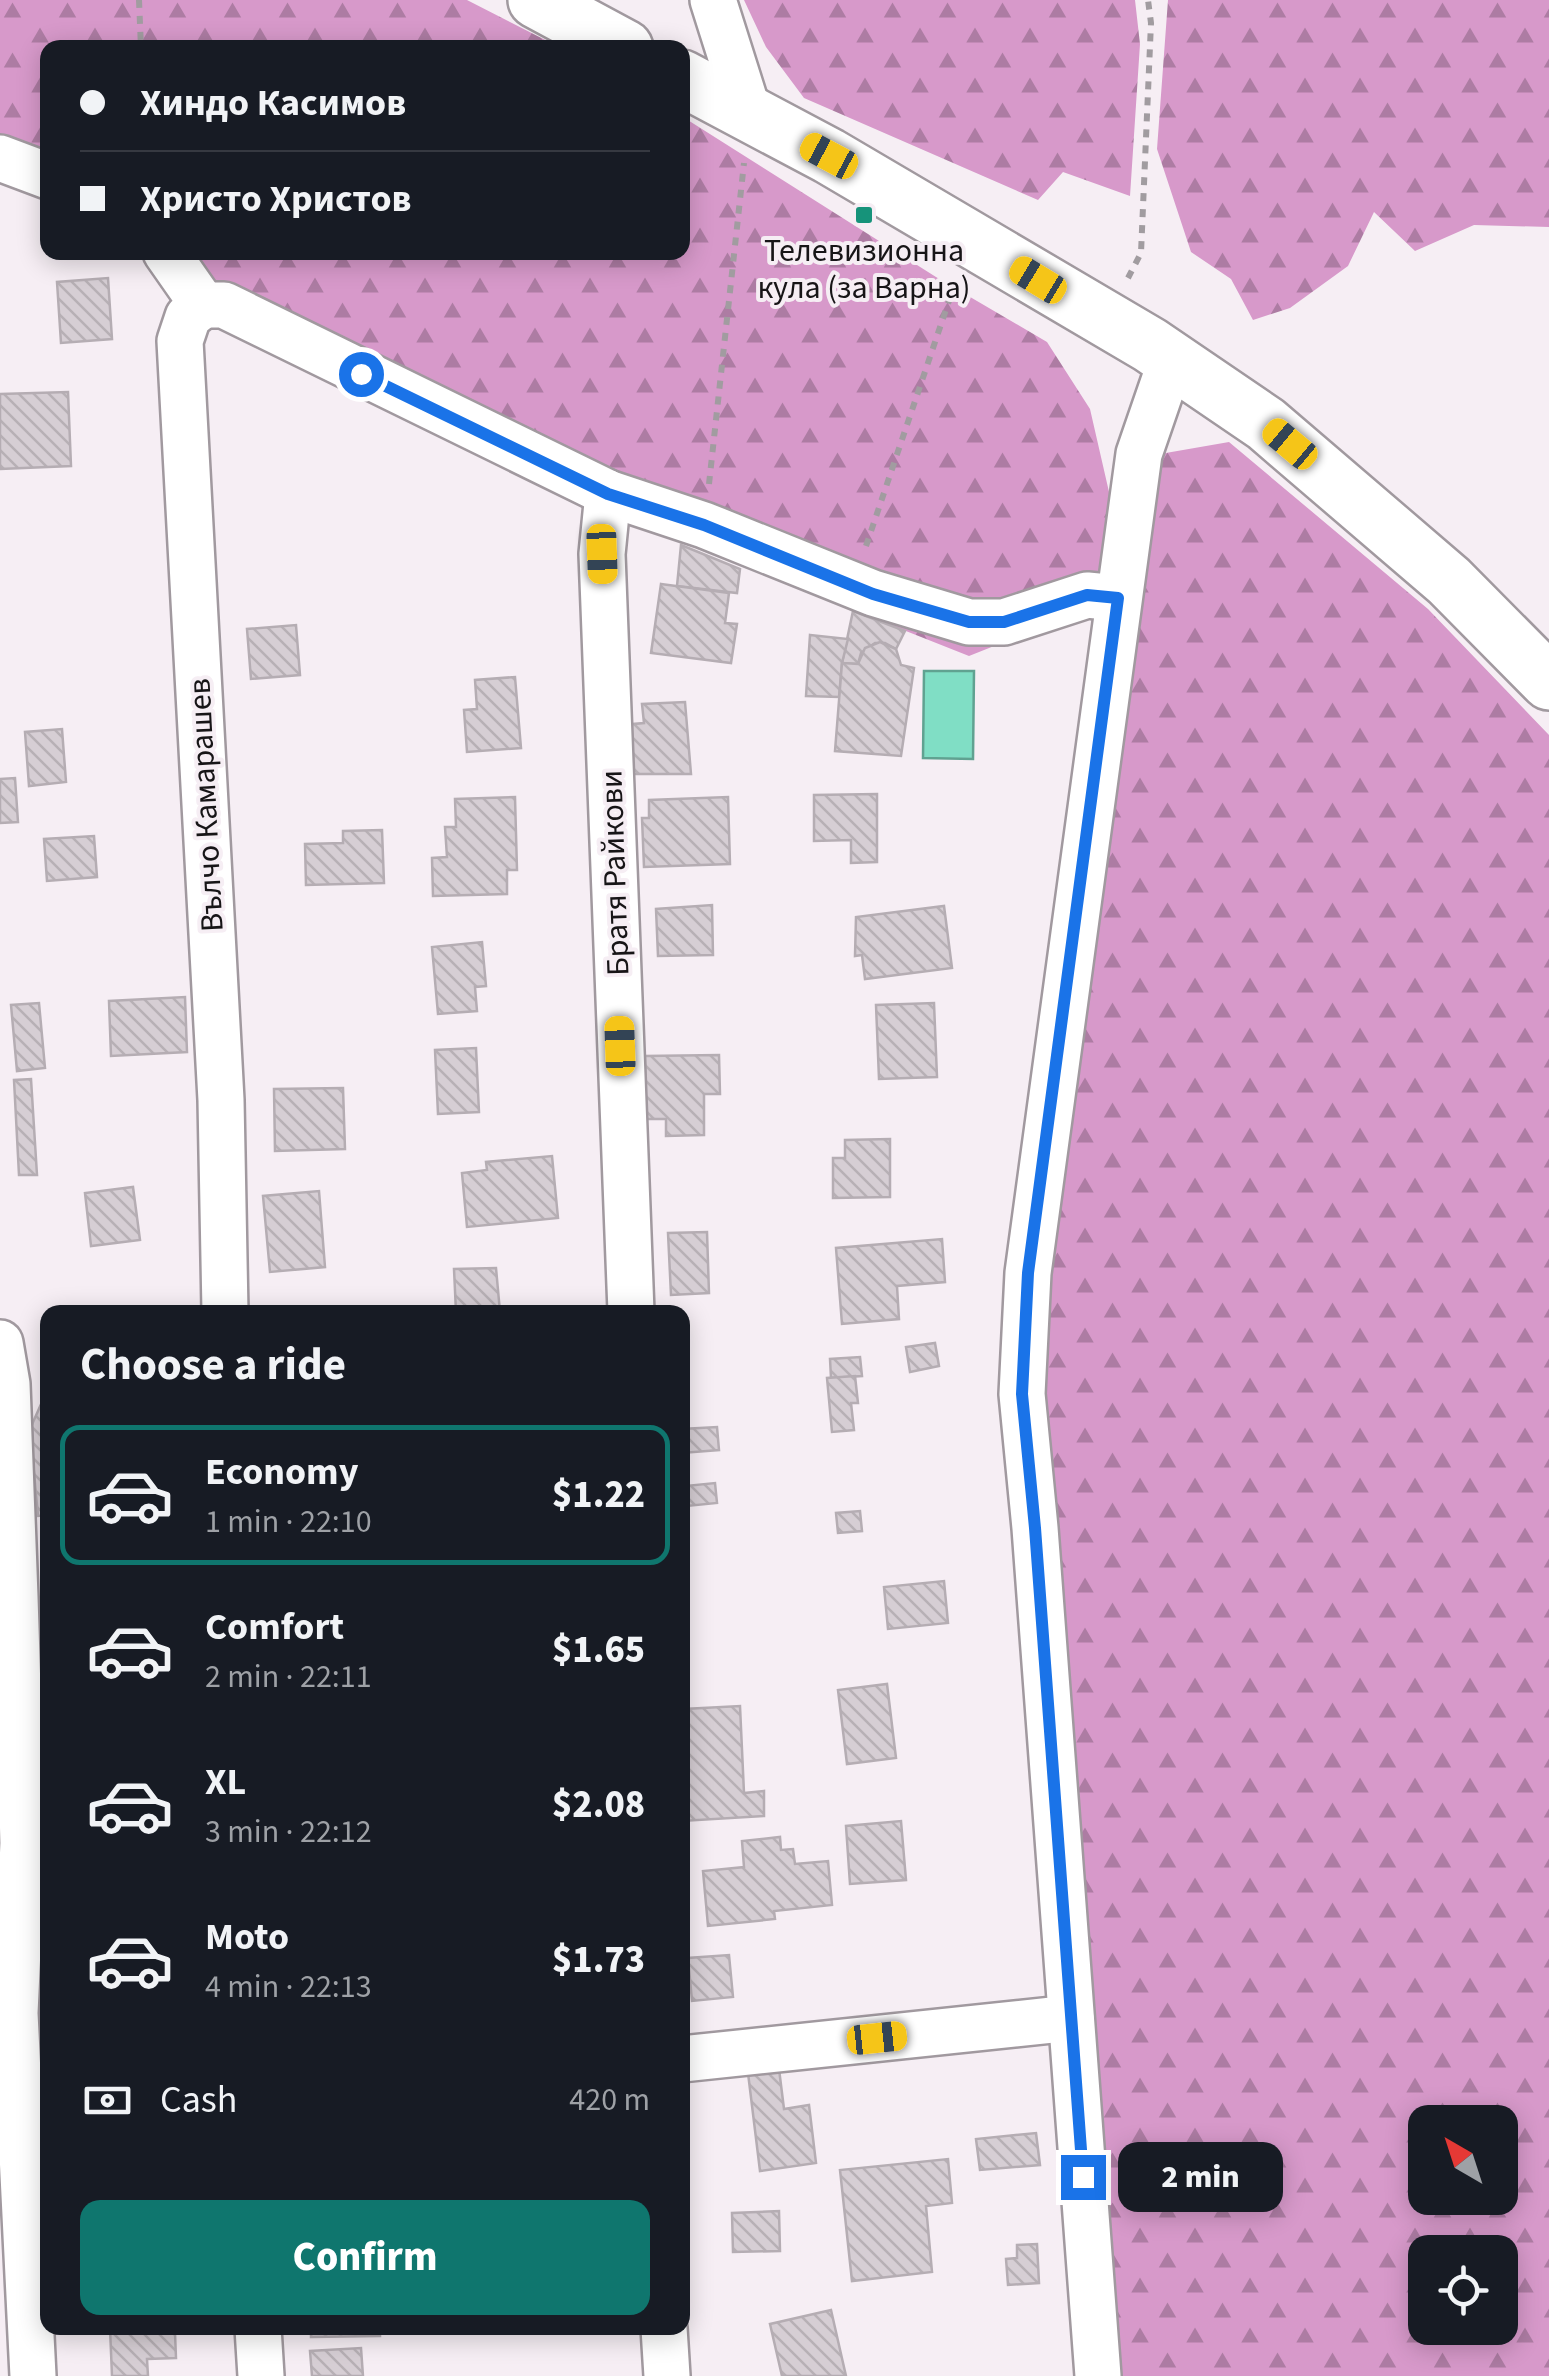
<!DOCTYPE html>
<html lang="en">
<head>
<meta charset="utf-8">
<style>
	:root { --surface:#171b24; --page:#242831; --text:#f1f3f6; --muted:#9ea1a6; --line:#363941; --accent:#0f766e }
	body { margin:0; font-family:"Source Sans 3",sans-serif; background:var(--page); color:var(--text); height:100vh; display:flex; flex-direction:column; font-size:38px; white-space:nowrap }
	* { box-sizing:border-box; margin:0 }
	p { font-size:32px; color:var(--muted) }
	.icon { flex:none; width:55px; height:55px; fill:none; stroke:currentColor; stroke-width:2; stroke-linecap:round; stroke-linejoin:round }
	.map { position:relative; flex:1; overflow:hidden }
	.sheet { position:absolute; left:40px; top:1305px; width:650px; height:1030px; display:flex; flex-direction:column; background:var(--surface); border-radius:20px; box-shadow:0 5px 25px #0003 }
	.sheet>* { flex:none }
	.top-card { position:absolute; left:40px; top:40px; width:650px; height:220px; border-radius:20px; box-shadow:0 5px 25px #0003; display:grid; align-content:center; height:220px; padding:0 40px; background:var(--surface) }
	.needle { width:65px; rotate:321deg }
	.fabs { position:absolute; left:1408px; top:2105px; display:grid; gap:20px }
	.fabs a { display:grid; place-items:center; width:110px; height:110px; border-radius:20px; background:var(--surface); box-shadow:0 5px 25px #0003; font-size:50px }
	.end { position:absolute; width:45px; height:45px; margin:-22px; border:12px solid #1a73e8; background:#fff; box-shadow:0 0 0 5px #fff }
	.from { border-radius:50% }
	.bubble { position:absolute; height:70px; border-radius:20px; background:var(--surface); box-shadow:0 5px 25px #0003; font-size:32px; font-weight:800; line-height:70px; text-align:center }
	.car { position:absolute; width:30px; height:60px; margin:-30px -15px; border-radius:12px; box-shadow:0 0 8px 2px #0007; background:linear-gradient(#f5c518 24%,#345 0 40%,#f5c518 0 76%,#345 0 86%,#f5c518 0) }
	.top-card b { display:flex; align-items:center; gap:35px; height:95px; font-size:38px }
	.top-card b+b { border-top:2px solid var(--line) }
	.top-card i { width:25px; height:25px; background:var(--text) }
	ul { padding:0; list-style:none }
	li { display:flex; align-items:center; gap:30px; height:140px; margin:0 20px 15px; padding:0 20px; border:5px solid transparent; border-radius:20px }
	li div { flex:1 }
	li b { display:block; font-size:38px }
	li em { font-style:normal; font-weight:800 }
	li.on { border-color:var(--accent) }
	li>.icon { width:90px; height:90px; stroke-width:1.5 }
	h2 { padding:0 40px; font-size:45px; line-height:120px }
	.pay { display:flex; align-items:center; gap:25px; height:110px; padding:0 40px; font-size:38px }
	.pay p { margin-inline-start:auto }
	.cta { display:flex; gap:20px; margin-top:auto; padding:20px 40px }
	.cta a { flex:1; height:115px; border-radius:20px; background:var(--accent); color:#fff; font-size:40px; font-weight:800; line-height:115px; text-align:center }
	.map>svg:first-child { display:block }
</style>
</head>
<body>
<div class="map">
<svg width="1549" height="2376" viewBox="0 0 1549 2376">
	<defs>
		<pattern id="forest-firs" width="22" height="20" patternUnits="userSpaceOnUse" patternTransform="scale(2.5)"><rect width="22" height="20" fill="#d799ca"/><path d="M5 1l3.5 6h-7zM16 11l3.5 6h-7z" fill="#ad7ca3"/></pattern>
		<pattern id="building-back-hatch" width="6" height="6" patternUnits="userSpaceOnUse" patternTransform="scale(2.5)"><rect width="6" height="6" fill="#d6ced4"/><path d="M-1 5l2 2M0 0l6 6M5-1l2 2" fill="none" stroke="#b7b0b5"/></pattern>
	</defs>
	<rect width="100%" height="100%" fill="#f6eef4"/>
	<!-- forest -->
	<g fill="url(#forest-firs)" fill-rule="evenodd">
		<polygon points="0,0 467,0 559,47 48,48 47,192 0,171"/>
		<polygon points="744,0 1135,0 1140,44 1130,196 1063,172 1038,200 804,98 766,47"/>
		<polygon points="1168,0 1549,0 1549,227 1474,225 1415,251 1374,212 1348,266 1290,308 1253,320 1231,279 1191,252 1157,149"/>
		<polygon points="683,117 936,277 1047,342 1090,409 1112,505 1104,602 969,656 863,614 575,487 301,345 175,260 174,253 682,252"/>
		<path d="M1229,442l199,167 121,126v1641h-428l-91,-968 130,-954zM1425,2122h75v76h-75zM1425,2252h75v76h-75z"/>
	</g>
	<!-- water -->
	<polygon fill="#80dec5" stroke="#60a291" stroke-width="2.5" points="924,671 974,671 973,759 923,758"/>
	<!-- building -->
	<g fill="url(#building-back-hatch)" stroke="#b5adb3" stroke-width="2.5">
		<polygon points="108,278 112,339 61,343 57,282"/>
		<polygon points="68,392 71,466 0,469 0,394"/>
		<polygon points="681,545 740,569 737,593 677,586"/>
		<polygon points="661,584 729,593 725,623 737,624 731,663 651,653"/>
		<polygon points="853,611 905,631 896,649 885,643 875,643 861,653 858,664 842,663"/>
		<polygon points="296,625 300,675 251,679 247,629"/>
		<polygon points="810,635 848,639 842,663 839,697 806,696"/>
		<polygon points="880,642 896,649 901,665 914,668 901,756 835,751 842,663 858,664 865,648"/>
		<polygon points="515,677 521,748 467,752 464,710 477,709 475,680"/>
		<polygon points="685,702 691,774 624,774 621,725 644,723 642,704"/>
		<polygon points="62,729 66,782 29,786 25,732"/>
		<polygon points="15,778 18,822 0,823 0,779"/>
		<polygon points="877,794 877,862 851,863 851,840 814,841 814,795"/>
		<polygon points="515,797 517,870 507,870 507,894 433,896 432,858 447,857 445,827 456,827 455,799"/>
		<polygon points="728,797 730,864 644,867 642,818 649,818 649,800"/>
		<polygon points="382,830 384,883 306,885 305,844 343,843 343,831"/>
		<polygon points="94,836 97,877 47,881 44,839"/>
		<polygon points="712,905 713,955 658,956 656,909"/>
		<polygon points="944,906 952,968 865,979 862,955 855,956 856,917"/>
		<polygon points="482,942 486,986 475,987 477,1011 438,1014 432,947"/>
		<polygon points="185,997 187,1052 111,1056 109,1001"/>
		<polygon points="39,1003 45,1068 17,1071 11,1005"/>
		<polygon points="934,1003 937,1077 879,1079 876,1005"/>
		<polygon points="476,1048 479,1112 438,1114 435,1050"/>
		<polygon points="719,1055 720,1094 704,1094 704,1135 666,1136 666,1119 646,1119 645,1056"/>
		<polygon points="31,1079 37,1175 19,1175 14,1080"/>
		<polygon points="343,1088 345,1149 275,1151 274,1089"/>
		<polygon points="890,1139 890,1197 833,1198 833,1158 845,1158 845,1140"/>
		<polygon points="552,1156 558,1218 467,1227 462,1173 487,1170 486,1162"/>
		<polygon points="133,1187 140,1240 91,1246 85,1193"/>
		<polygon points="319,1191 325,1267 270,1272 263,1196"/>
		<polygon points="707,1232 709,1293 671,1295 668,1233"/>
		<polygon points="942,1239 945,1282 897,1286 899,1319 842,1324 836,1248"/>
		<polygon points="496,1268 500,1312 456,1312 454,1269"/>
		<polygon points="935,1343 939,1366 910,1372 906,1347"/>
		<polygon points="860,1357 862,1376 831,1378 830,1359"/>
		<polygon points="855,1376 858,1403 851,1403 854,1430 832,1432 827,1378"/>
		<polygon points="46,1393 48,1515 38,1516 30,1429"/>
		<polygon points="717,1427 719,1450 682,1453 682,1429"/>
		<polygon points="715,1483 717,1503 687,1506 685,1486"/>
		<polygon points="860,1511 862,1531 838,1533 836,1513"/>
		<polygon points="944,1581 948,1623 888,1629 884,1587"/>
		<polygon points="887,1684 896,1758 847,1764 838,1690"/>
		<polygon points="35,1702 48,1704 48,1750 29,1747"/>
		<polygon points="740,1706 744,1793 764,1791 764,1816 682,1821 682,1795 688,1795 684,1709"/>
		<polygon points="901,1821 906,1880 850,1884 846,1826"/>
		<polygon points="780,1837 781,1850 793,1849 795,1864 828,1861 832,1905 774,1911 775,1919 708,1926 703,1871 744,1867 742,1841"/>
		<polygon points="729,1955 733,1997 692,2001 688,1958"/>
		<polygon points="779,2069 784,2109 809,2105 816,2163 760,2171 748,2073"/>
		<polygon points="1036,2133 1040,2165 980,2170 976,2139"/>
		<polygon points="948,2159 952,2203 926,2206 932,2272 852,2281 840,2170"/>
		<polygon points="779,2211 780,2251 733,2252 732,2213"/>
		<polygon points="1037,2244 1039,2283 1008,2285 1006,2259 1017,2258 1017,2245"/>
		<polygon points="831,2310 846,2376 782,2376 770,2324"/>
		<polygon points="110,2328 193,2328 194,2332 175,2333 176,2358 147,2359 148,2376 112,2376"/>
		<polygon points="311,2328 380,2328 380,2336 311,2337"/>
		<polygon points="361,2348 363,2376 312,2376 310,2351"/>
	</g>
	<g fill="none" stroke-linecap="round" stroke-linejoin="round">
		<defs>
			<g id="minor">
				<polyline points="713,0 749,114"/>
				<polyline points="0,158 48,176"/>
				<polyline points="166,252 203,305"/>
				<polyline points="203,305 188,317 180,341 221,1100 225,1312"/>
				<polyline points="203,305 224,305 608,493 704,525 873,593 969,622 1004,622 1087,595 1118,598"/>
				<polyline points="608,493 602,554 631,1312"/>
				<polyline points="0,1343 7,1384 15,1597 23,1843 15,2013 33,2376"/>
				<polyline points="682,2059 1071,2018"/>
				<polyline points="258,2328 261,2376"/>
				<polyline points="664,2328 667,2376"/>
				<polyline points="1098,2376 1035,1528 1022,1394 1028,1273 1139,454 1171,361"/>
			</g>
			<g id="tertiary">
				<polyline points="536,0 625,48"/>
				<polyline points="682,78 829,156 1150,345 1266,424 1449,581 1549,682"/>
			</g>
		</defs>
		<!-- minor casing -->
		<use href="#minor" stroke="#a1999f" stroke-width="50"/>
		<!-- tertiary casing -->
		<use href="#tertiary" stroke="#a1999f" stroke-width="60"/>
		<!-- path -->
		<g stroke="#a19ca0" stroke-width="6" stroke-dasharray="8 8" stroke-linecap="butt">
			<polyline points="139,0 141,48"/>
			<polyline points="1128,278 1141,253 1151,23 1148,0"/>
			<polyline points="709,484 744,163"/>
			<polyline points="866,546 955,283"/>
		</g>
		<!-- minor -->
		<use href="#minor" stroke="#fff" stroke-width="45"/>
		<!-- tertiary -->
		<use href="#tertiary" stroke="#fff" stroke-width="55"/>
	</g>
	<g fill="none" stroke-linecap="round" stroke-linejoin="round">
		<!-- route -->
		<polyline stroke="#1a73e8" stroke-width="12" points="361,374 608,494 704,525 873,594 969,622 1004,622 1087,595 1118,598 1028,1273 1022,1394 1035,1528 1083,2177"/>
	</g>
	<!-- markers -->
	<rect fill="#16937a" stroke="#f6eef4" stroke-width="4" x="854" y="205" width="20" height="20" rx="5"/>
	<g text-anchor="middle" stroke-width="8" stroke-linejoin="round" paint-order="stroke">
		<!-- poi labels -->
		<g font-size="32" fill="#171517" stroke="#f6eef4">
			<text x="864" y="261">Телевизионна<tspan x="864" dy="37">кула (за Варна)</tspan></text>
		</g>
		<!-- street labels -->
		<g font-size="32" fill="#171517" stroke="#f6eef4">
			<text transform="translate(205 805) rotate(-93)" y="11">Вълчо Камарашев</text>
			<text transform="translate(614 873) rotate(-92)" y="11">Братя Райкови</text>
		</g>
	</g>
</svg>
<div class="fabs">
<a><svg class="needle" viewBox="-14 -14 28 28"><path d="M0-13l5 13h-10z" fill="#e53935"/><path d="M0 13l5-13h-10z" fill="#9ea1a6"/></svg></a>
<a><svg class="icon" aria-label="locate" viewBox="0 0 24 24"><circle cx="12" cy="12" r="6"/><path d="M12 2v4M12 18v4M2 12h4M18 12h4"/></svg></a>
</div>
<i class="end from" style="left:361px;top:374px"></i>
<i class="end" style="left:1083px;top:2177px"></i>
<div class="bubble" style="left:1118px;top:2142px;width:165px">2 min</div>
<i class="car" style="left:829px;top:156px;rotate:298deg"></i>
<i class="car" style="left:1038px;top:280px;rotate:301deg"></i>
<i class="car" style="left:1290px;top:444px;rotate:310deg"></i>
<i class="car" style="left:602px;top:554px;rotate:178deg"></i>
<i class="car" style="left:620px;top:1046px;rotate:358deg"></i>
<i class="car" style="left:877px;top:2038px;rotate:84deg"></i>
<div class="top-card">
<b><i class="from"></i>Хиндо Касимов</b>
<b><i></i>Христо Христов</b>
</div>
<section class="sheet">
<h2>Choose a ride</h2>
<ul>
<li class="on"><svg class="icon" aria-label="car" viewBox="0 0 24 24"><path d="M5 17H2v-5l4-1 3-4h7l3 4 3 1v5h-3M9 17h6M6 11h13"/><circle cx="7" cy="17" r="2"/><circle cx="17" cy="17" r="2"/></svg><div><b>Economy</b><p>1 min · 22:10</p></div><em>$1.22</em></li>
<li><svg class="icon" aria-label="car" viewBox="0 0 24 24"><path d="M5 17H2v-5l4-1 3-4h7l3 4 3 1v5h-3M9 17h6M6 11h13"/><circle cx="7" cy="17" r="2"/><circle cx="17" cy="17" r="2"/></svg><div><b>Comfort</b><p>2 min · 22:11</p></div><em>$1.65</em></li>
<li><svg class="icon" aria-label="car" viewBox="0 0 24 24"><path d="M5 17H2v-5l4-1 3-4h7l3 4 3 1v5h-3M9 17h6M6 11h13"/><circle cx="7" cy="17" r="2"/><circle cx="17" cy="17" r="2"/></svg><div><b>XL</b><p>3 min · 22:12</p></div><em>$2.08</em></li>
<li><svg class="icon" aria-label="car" viewBox="0 0 24 24"><path d="M5 17H2v-5l4-1 3-4h7l3 4 3 1v5h-3M9 17h6M6 11h13"/><circle cx="7" cy="17" r="2"/><circle cx="17" cy="17" r="2"/></svg><div><b>Moto</b><p>4 min · 22:13</p></div><em>$1.73</em></li>
</ul>
<div class="pay"><svg class="icon" aria-label="cash" viewBox="0 0 24 24"><path d="M3 7h18v10H3z"/><circle cx="12" cy="12" r="2"/></svg>Cash<p>420 m</p></div>
<div class="cta"><a>Confirm</a></div>
</section>
</div>
</body>
</html>
